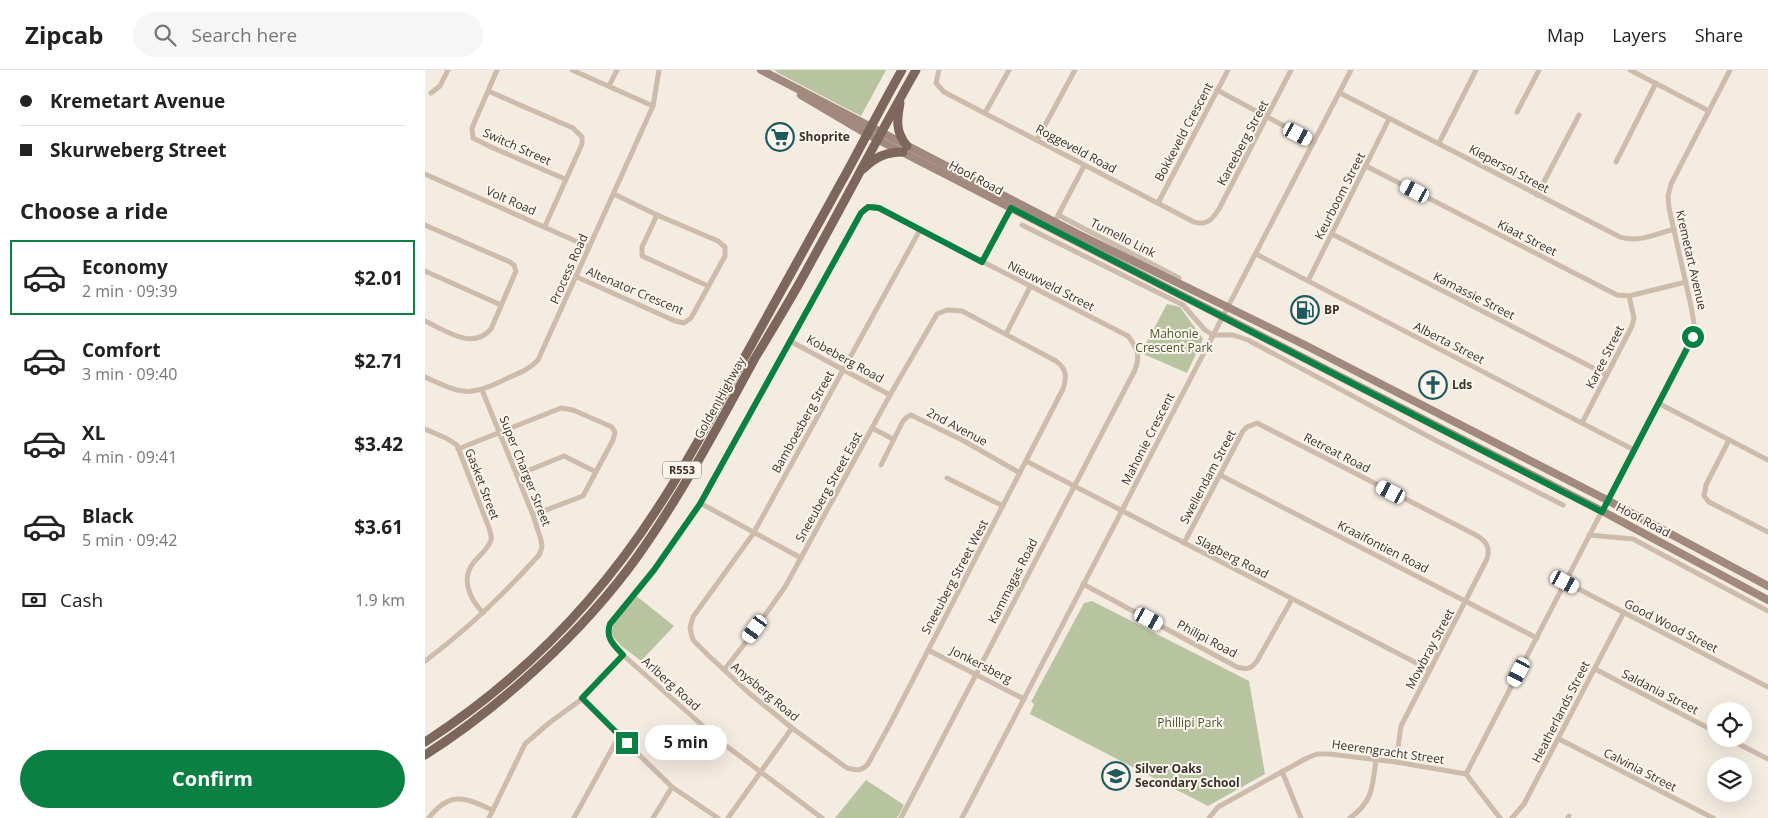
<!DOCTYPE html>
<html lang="en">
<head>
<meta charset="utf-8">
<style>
	:root { --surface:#fff; --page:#f6f6f6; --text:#222; --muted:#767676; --line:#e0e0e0; --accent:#0b8043 }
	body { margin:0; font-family:"Open Sans",sans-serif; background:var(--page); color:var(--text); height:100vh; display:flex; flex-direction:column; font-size:19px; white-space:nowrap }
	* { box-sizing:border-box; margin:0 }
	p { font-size:16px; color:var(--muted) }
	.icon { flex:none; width:28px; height:28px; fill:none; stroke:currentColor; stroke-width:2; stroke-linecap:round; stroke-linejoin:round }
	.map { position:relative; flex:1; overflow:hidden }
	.sheet { display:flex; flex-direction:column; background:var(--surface); width:425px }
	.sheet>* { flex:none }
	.top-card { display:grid; align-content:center; height:110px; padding:0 20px; background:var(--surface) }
	.tools { position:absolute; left:1282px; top:632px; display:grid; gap:10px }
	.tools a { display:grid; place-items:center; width:45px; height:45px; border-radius:50%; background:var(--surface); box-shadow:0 5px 20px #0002; font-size:25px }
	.end { position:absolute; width:22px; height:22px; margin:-11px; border:6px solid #0b8043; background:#fff; box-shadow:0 0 0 2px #fff }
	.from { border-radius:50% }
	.bubble { position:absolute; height:35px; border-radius:18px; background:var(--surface); box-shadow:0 5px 20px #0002; font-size:16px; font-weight:700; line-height:35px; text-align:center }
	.car { position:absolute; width:15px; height:30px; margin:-15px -8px; border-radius:6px; box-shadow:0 0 4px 1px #0007; background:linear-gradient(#fff 24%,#345 0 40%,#fff 0 76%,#345 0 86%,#fff 0) }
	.top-card b { display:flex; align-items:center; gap:18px; height:48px; font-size:19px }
	.top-card b+b { border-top:1px solid var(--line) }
	.top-card i { width:12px; height:12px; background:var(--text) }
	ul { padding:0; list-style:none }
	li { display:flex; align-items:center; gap:15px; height:75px; margin:0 10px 8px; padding:0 10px; border:2px solid transparent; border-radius:0px }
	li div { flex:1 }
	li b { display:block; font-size:19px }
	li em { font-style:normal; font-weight:700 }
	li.on { border-color:var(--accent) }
	li>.icon { width:45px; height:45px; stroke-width:1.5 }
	h2 { padding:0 20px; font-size:22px; line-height:60px }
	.pay { display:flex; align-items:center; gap:12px; height:55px; padding:0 20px; font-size:19px }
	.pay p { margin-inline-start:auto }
	.button { display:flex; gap:10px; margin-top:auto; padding:10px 20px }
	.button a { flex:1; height:58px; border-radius:30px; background:var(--accent); color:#fff; font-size:20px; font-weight:700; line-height:58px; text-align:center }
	header { display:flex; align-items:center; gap:30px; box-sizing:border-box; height:70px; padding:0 25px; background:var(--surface); border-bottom:1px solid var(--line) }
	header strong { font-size:24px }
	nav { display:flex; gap:28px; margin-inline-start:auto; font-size:18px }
	.search { width:350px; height:45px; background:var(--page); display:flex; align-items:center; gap:12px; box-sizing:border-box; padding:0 18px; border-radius:28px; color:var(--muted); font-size:19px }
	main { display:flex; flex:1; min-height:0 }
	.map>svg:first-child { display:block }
</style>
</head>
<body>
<header>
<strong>Zipcab</strong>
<div class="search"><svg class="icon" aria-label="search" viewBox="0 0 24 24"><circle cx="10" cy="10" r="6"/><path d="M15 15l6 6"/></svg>Search here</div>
<nav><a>Map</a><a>Layers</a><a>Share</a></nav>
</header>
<main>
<section class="sheet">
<div class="top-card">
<b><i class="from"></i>Kremetart Avenue</b>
<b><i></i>Skurweberg Street</b>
</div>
<h2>Choose a ride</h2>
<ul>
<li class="on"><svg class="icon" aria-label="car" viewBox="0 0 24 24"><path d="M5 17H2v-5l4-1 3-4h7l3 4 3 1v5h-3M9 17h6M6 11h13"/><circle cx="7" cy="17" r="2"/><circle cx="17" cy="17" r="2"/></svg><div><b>Economy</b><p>2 min · 09:39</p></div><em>$2.01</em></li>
<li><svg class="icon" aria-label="car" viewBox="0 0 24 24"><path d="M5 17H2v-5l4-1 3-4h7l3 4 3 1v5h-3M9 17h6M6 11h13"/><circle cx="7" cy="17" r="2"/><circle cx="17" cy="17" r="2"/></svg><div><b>Comfort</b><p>3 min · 09:40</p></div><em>$2.71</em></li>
<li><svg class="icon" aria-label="car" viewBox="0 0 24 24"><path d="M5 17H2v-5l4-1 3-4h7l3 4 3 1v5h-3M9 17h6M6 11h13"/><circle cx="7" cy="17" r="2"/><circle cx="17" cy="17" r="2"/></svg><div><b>XL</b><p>4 min · 09:41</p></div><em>$3.42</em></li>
<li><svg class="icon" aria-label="car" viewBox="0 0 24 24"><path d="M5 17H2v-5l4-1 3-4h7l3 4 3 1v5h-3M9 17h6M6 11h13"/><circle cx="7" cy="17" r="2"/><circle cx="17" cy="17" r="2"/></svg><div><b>Black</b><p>5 min · 09:42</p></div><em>$3.61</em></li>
</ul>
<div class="pay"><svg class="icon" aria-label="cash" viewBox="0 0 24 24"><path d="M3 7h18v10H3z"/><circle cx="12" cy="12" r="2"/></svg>Cash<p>1.9 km</p></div>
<div class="button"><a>Confirm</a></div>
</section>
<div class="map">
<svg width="1343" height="748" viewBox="0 0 1343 748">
	<rect width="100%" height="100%" fill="#f4ebe1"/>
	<!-- green -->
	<g fill="#b8c4a0">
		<polygon points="350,0 461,0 436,46 353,3"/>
		<polygon points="742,234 755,237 778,269 762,303 716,283"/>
		<path d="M210,525l39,31 -33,35c-8,-7 -20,-14 -27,-23 -9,-12 14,-34 21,-43z"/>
		<polygon points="667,531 824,611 840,704 783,736 605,644 609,634 606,632 659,533"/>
		<polygon points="441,710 479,735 472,748 410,748"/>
	</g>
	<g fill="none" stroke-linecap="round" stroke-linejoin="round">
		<!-- street -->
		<g stroke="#cdbbac" stroke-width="5">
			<polyline points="72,0 47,58 48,68 66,77 140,109"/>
			<polyline points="147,0 228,36"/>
			<path d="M514,0l-3,13 8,9 250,130c12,4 18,-2 25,-13l72,-139"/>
			<polyline points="1205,0 1284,41"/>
			<polyline points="184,16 192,0"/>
			<polyline points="792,20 889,72"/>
			<polyline points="63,21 148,58 157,67 157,74 120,156"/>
			<polyline points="6,23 15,16 23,0"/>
			<path d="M915,23l280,144c17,6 37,-3 54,-8"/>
			<polyline points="1092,42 1114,0"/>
			<polyline points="560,43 584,0"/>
			<polyline points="612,70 650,0"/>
			<polyline points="1014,73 1051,0"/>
			<polyline points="1191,92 1231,13"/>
			<polyline points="941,96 1192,225 1204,226 1261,212"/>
			<polyline points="0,104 164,177"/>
			<polyline points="1112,125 1154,45"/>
			<polyline points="733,133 803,0"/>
			<polyline points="232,145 217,177 217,186 283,216"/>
			<polyline points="633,145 754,208"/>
			<path d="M0,155l85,37 4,3 2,6 -25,58c-19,22 -46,1 -66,-8"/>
			<polyline points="597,155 758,235 780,260 788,265 808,265 823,270 1010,370 1138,435"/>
			<polyline points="628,155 659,96"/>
			<polyline points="907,164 1182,305"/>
			<polyline points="831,184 1209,380"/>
			<polyline points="557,192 588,135"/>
			<polyline points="0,201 76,235"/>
			<polyline points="152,207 250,251 259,253 266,248 300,186 300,177 293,171 232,145 189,124"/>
			<polyline points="883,211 964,49"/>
			<polyline points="581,264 605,217"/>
			<polyline points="365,271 465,325"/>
			<path d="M0,307c39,18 44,20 83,1 11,-5 22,-9 30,-18l115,-254 6,-36"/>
			<polyline points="1233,333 1343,390"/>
			<polyline points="1157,353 1207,256 1209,248 1204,226"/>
			<polyline points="447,358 468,369"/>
			<path d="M0,359l21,9 11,7 32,83c1,4 3,8 2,12 -2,8 -12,16 -17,22 -14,17 -4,37 9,51"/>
			<polyline points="1304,370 1281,415 1279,426 1284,432 1343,462"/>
			<polyline points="33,379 136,338 148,340 187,357 190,362 188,370 158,426 108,445"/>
			<polyline points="601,391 1005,600"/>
			<polyline points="456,395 478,351 482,347 486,345 539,371 595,403"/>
			<polyline points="92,405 139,386 171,402"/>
			<polyline points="795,405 1112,568"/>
			<polyline points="522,408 578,436"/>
			<polyline points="275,433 376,488"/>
			<polyline points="1164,465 1208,469 1343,541"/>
			<path d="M759,473l59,-112 4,-4 10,-4 217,111c11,6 17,12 13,25l-86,167 -5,36"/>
			<polyline points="1140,512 1343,617"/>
			<path d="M658,514l154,83c10,3 14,2 20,-6l35,-62"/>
			<polyline points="503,580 599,629"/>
			<path d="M0,591c42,-31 79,-67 114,-106l3,-8 -1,-7 -8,-25 -51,-125"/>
			<polyline points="1170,599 1291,662"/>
			<path d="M299,600l22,-28 39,-55 105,-192 47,-81 10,-4 15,1 94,50c11,8 11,17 7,28l-173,335 -22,40c-7,8 -12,6 -21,4l-55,-40 -43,-35 -41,-38 -14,-14 -2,-4 -2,-9 3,-11 60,-83 167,-304"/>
			<polyline points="157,629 247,717 293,748"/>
			<polyline points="1134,669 1288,748"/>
			<polyline points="1304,669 1343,689"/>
			<polyline points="857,701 876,748"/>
			<polyline points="1041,704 1267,267 1269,254 1266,236 1244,138 1243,126 1246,114 1305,0"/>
			<path d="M4,748c21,-28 37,-20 63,-8"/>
			<polyline points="64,748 100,674 124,653 157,629 198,585"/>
			<polyline points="149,748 194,666"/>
			<polyline points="228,748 247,717"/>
			<polyline points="303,748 367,658"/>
			<path d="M397,748l-101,-76 -98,-87c-9,-10 -19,-19 -12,-33l43,-52 46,-67 161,-290 3,-4 10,-3 254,130c9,12 13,19 7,34l-234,448"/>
			<polyline points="537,748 926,0"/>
			<polyline points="784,748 793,737 882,688 892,684 904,684 971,692 1041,704 1075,748"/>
			<path d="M925,748c24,-18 22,-31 26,-58"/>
			<polyline points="1087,748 1099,734 1199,542"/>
			<polyline points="1143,748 1144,746"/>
		</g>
		<!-- secondary -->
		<g stroke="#a18a7d" stroke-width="8">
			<polyline points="336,0 653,164 880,275 1182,430 1343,516"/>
			<polyline points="376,25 442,64 1177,441 1343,530"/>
		</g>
		<!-- primary -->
		<g stroke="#7d675c" stroke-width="9">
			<path d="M475,33c-3,17 -5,28 7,43"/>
			<path d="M438,99c12,-12 23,-17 40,-17"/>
			<path d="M0,672c93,-60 172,-140 232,-233 32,-48 58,-99 86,-149 35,-63 70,-127 105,-190 18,-33 35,-67 54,-100"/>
			<path d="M0,685c78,-50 158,-123 212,-198 45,-63 81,-131 118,-199 17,-28 34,-56 50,-85 37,-67 73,-136 111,-203"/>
		</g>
	</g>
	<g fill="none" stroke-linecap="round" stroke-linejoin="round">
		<!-- route -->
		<path stroke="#0b8043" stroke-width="6" d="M202,673l-45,-45 41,-43c-9,-10 -18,-17 -13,-31l44,-54 46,-66 161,-291 7,-6 11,1 103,54 29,-54 591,304 91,-175"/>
	</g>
	<!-- icons -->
	<defs>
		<symbol id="supermarket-ring" viewBox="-11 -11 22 22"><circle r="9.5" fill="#fbf5ee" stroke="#1f5a5e" stroke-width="1.5"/><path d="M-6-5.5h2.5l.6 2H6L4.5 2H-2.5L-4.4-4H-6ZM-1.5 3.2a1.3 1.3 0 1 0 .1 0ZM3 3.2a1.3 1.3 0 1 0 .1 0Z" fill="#1f5a5e"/></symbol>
		<symbol id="fuel-ring" viewBox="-11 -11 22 22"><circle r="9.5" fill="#fbf5ee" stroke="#1f5a5e" stroke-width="1.5"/><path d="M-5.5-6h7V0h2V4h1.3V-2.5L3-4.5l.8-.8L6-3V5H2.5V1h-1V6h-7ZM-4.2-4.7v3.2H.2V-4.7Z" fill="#1f5a5e"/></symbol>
		<symbol id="church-ring" viewBox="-11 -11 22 22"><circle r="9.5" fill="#fbf5ee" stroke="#1f5a5e" stroke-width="1.5"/><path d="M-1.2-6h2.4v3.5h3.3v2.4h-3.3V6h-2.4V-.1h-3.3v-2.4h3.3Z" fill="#1f5a5e"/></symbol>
		<symbol id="school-ring" viewBox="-11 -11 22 22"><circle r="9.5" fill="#fbf5ee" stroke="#1f5a5e" stroke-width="1.5"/><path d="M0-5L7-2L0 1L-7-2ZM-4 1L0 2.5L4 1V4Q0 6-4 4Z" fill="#1f5a5e"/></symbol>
	</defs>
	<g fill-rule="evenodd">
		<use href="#supermarket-ring" x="339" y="51" width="32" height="32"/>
		<use href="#fuel-ring" x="864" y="224" width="32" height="32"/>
		<use href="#church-ring" x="992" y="299" width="32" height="32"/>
		<use href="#school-ring" x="675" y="690" width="32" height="32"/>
	</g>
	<g text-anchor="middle" stroke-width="4" stroke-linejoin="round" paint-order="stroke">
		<!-- shield labels -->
		<rect fill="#fbf5ee" stroke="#756b66" stroke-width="1" x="238" y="391.5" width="38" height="17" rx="4"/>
		<g font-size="11" font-weight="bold" fill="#3b302b">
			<text x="257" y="404">R553</text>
		</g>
		<!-- street labels -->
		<g font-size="12" fill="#3b302b" stroke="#fbf5ee">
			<text transform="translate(759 62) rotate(-62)" y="4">Bokkeveld Crescent</text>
			<text transform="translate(818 73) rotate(-62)" y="4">Kareeberg Street</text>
			<text transform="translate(92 77) rotate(24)" y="4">Switch Street</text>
			<text transform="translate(651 79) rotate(28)" y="4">Roggeveld Road</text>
			<text transform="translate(1084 99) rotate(28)" y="4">Kiepersol Street</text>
			<text transform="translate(551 108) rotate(28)" y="4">Hoof Road</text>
			<text transform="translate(915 126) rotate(-63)" y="4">Keurboom Street</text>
			<text transform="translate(86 131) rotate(24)" y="4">Volt Road</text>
			<text transform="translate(698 168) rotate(27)" y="4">Tumello Link</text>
			<text transform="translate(1102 168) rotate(27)" y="4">Kiaat Street</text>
			<text transform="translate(1266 190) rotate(77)" y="4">Kremetart Avenue</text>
			<text transform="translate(144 199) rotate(-66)" y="4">Process Road</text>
			<text transform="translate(626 216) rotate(27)" y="4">Nieuwveld Street</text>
			<text transform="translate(210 221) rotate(23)" y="4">Altenator Crescent</text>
			<text transform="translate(1049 226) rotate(27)" y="4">Kamassie Street</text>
			<text transform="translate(1024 273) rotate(27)" y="4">Alberta Street</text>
			<text transform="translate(1180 287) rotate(-63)" y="4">Karee Street</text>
			<text transform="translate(420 289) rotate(29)" y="4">Kobeberg Road</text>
			<text transform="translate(295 328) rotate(-61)" y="4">Golden Highway</text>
			<text transform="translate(378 352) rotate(-61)" y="4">Bamboesberg Street</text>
			<text transform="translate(532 357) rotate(28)" y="4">2nd Avenue</text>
			<text transform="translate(723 369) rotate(-63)" y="4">Mahonie Crescent</text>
			<text transform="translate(912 383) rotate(27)" y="4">Retreat Road</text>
			<text transform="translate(100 401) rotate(68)" y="4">Super Charger Street</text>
			<text transform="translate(783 407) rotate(-62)" y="4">Swellendam Street</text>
			<text transform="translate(57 414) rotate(69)" y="4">Gasket Street</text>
			<text transform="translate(404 417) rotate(-61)" y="4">Sneeuberg Street East</text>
			<text transform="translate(1218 450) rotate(28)" y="4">Hoof Road</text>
			<text transform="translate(958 477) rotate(27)" y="4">Kraaifontien Road</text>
			<text transform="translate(807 487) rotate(27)" y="4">Slagberg Road</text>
			<text transform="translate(530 507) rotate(-62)" y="4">Sneeuberg Street West</text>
			<text transform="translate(588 511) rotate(-63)" y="4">Kammagas Road</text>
			<text transform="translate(1246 556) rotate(27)" y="4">Good Wood Street</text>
			<text transform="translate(782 569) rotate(28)" y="4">Philipi Road</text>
			<text transform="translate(1005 579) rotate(-62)" y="4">Mowbray Street</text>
			<text transform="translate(556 595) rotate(27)" y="4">Jonkersberg</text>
			<text transform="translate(246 614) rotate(42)" y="4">Arlberg Road</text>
			<text transform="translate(340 622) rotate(40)" y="4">Anysberg Road</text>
			<text transform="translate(1235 622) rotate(27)" y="4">Saldania Street</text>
			<text transform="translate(1136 642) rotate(-63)" y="4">Heatherlands Street</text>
			<text transform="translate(963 682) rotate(8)" y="4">Heerengracht Street</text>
			<text transform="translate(1215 700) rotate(27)" y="4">Calvinia Street</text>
		</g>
		<!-- poi labels -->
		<g font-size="12" font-weight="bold" fill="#3b302b" stroke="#fbf5ee" text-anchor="start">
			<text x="374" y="71">Shoprite</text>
			<text x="899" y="244">BP</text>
			<text x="1027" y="319">Lds</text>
			<text x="710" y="703">Silver Oaks<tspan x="710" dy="14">Secondary School</tspan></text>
		</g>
		<!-- park labels -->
		<g font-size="12" fill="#4a5a2e" stroke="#fbf5ee">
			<text x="749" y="268">Mahonie<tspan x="749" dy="14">Crescent Park</tspan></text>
			<text x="765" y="657">Phillipi Park</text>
		</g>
	</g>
</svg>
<div class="tools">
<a><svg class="icon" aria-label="locate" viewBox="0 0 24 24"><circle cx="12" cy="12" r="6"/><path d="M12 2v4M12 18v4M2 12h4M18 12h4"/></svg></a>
<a><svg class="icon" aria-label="layers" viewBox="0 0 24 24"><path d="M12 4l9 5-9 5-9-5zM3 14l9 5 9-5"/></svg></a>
</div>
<i class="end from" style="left:1268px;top:267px"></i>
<i class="end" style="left:202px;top:673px"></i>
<div class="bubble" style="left:220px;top:655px;width:82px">5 min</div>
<i class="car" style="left:873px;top:64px;rotate:118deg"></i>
<i class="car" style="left:990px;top:121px;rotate:297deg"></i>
<i class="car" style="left:966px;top:422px;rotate:297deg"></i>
<i class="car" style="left:1140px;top:512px;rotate:118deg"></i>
<i class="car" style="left:724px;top:549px;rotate:118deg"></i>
<i class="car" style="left:330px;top:559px;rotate:216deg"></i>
<i class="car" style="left:1094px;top:602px;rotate:208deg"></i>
</div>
</main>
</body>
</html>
